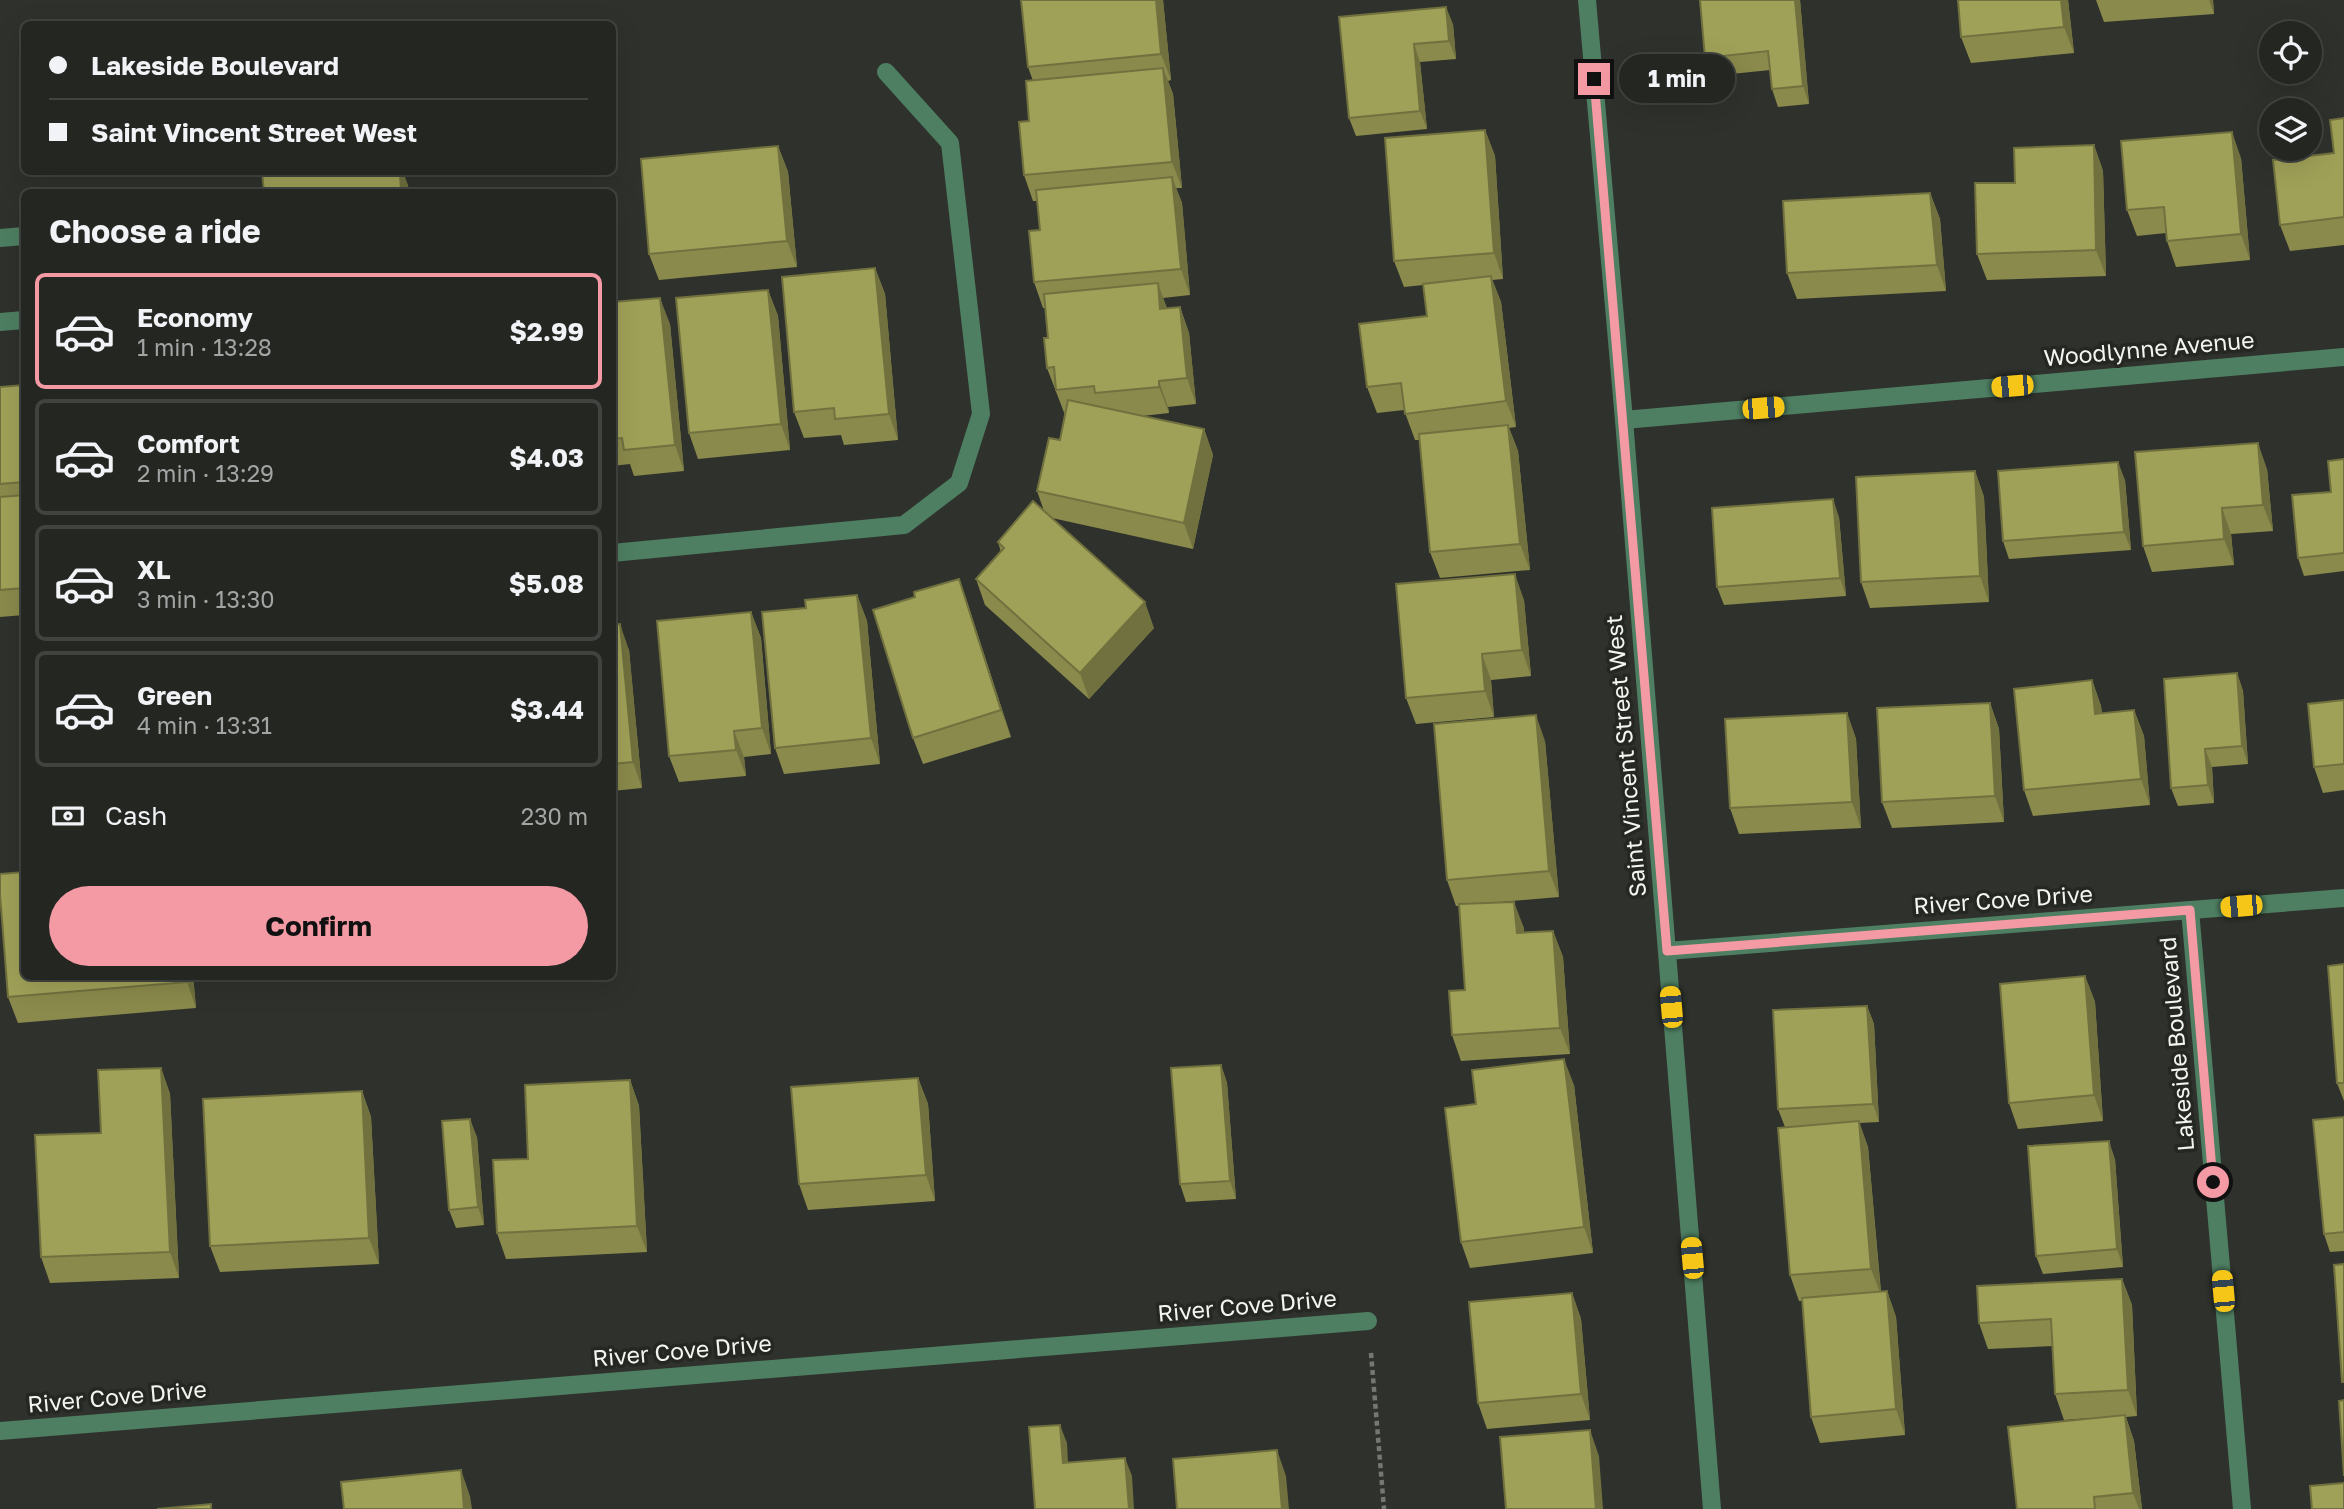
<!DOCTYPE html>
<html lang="en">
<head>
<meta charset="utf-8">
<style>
	:root { --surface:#232621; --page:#2b2e2a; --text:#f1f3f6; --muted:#a3a5a5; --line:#40433f; --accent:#f49aa4 }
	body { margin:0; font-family:"Golos Text",sans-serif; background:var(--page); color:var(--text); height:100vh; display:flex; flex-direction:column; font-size:26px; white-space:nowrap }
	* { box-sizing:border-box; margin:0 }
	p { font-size:23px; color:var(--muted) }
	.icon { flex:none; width:38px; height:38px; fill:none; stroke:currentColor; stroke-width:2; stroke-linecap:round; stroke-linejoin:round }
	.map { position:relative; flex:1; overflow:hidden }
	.drawer { position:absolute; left:21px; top:189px; width:595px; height:791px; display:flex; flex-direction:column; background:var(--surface); border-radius:10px; box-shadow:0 7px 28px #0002,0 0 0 2px var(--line) }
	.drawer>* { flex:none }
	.top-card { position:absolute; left:21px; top:21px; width:595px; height:154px; border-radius:10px; box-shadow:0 7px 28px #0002,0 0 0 2px var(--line); display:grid; align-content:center; height:154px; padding:0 28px; background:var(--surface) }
	.tools { position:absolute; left:2259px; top:21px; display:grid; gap:14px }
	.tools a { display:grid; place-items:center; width:63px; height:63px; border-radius:50%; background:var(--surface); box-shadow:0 7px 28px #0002,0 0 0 2px var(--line); font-size:35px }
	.end { position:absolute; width:32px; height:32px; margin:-16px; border:9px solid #f49aa4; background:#111; box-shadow:0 0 0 4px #111 }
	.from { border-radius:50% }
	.bubble { position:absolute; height:49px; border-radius:24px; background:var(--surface); box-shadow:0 7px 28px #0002,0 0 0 2px var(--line); font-size:23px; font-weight:700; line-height:49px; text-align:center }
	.car { position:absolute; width:21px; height:42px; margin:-21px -10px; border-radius:9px; box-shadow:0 0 5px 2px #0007; background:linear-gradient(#f5c518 24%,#345 0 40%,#f5c518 0 76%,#345 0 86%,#f5c518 0) }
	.top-card b { display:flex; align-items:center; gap:24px; height:66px; font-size:26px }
	.top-card b+b { border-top:2px solid var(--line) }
	.top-card i { width:18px; height:18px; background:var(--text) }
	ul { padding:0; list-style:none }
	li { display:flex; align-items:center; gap:21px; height:116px; margin:0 14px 10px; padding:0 14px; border:4px solid var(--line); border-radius:10px }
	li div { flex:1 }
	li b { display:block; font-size:26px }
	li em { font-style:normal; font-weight:700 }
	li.active { border-color:var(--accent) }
	li>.icon { width:63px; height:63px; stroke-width:1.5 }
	h2 { padding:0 28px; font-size:32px; line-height:84px }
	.pay { display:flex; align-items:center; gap:18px; height:77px; padding:0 28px; font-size:26px }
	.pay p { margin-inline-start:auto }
	.primary-button { display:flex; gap:14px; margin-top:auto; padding:14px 28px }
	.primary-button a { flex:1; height:80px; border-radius:42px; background:var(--accent); color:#111; font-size:28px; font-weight:700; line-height:80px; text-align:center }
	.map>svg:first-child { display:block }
</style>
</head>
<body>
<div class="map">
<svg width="2344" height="1509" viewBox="0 0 2344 1509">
	<rect width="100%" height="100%" fill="#2f322c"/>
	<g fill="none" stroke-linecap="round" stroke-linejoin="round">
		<!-- path -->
		<polyline stroke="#747772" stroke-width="4.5" stroke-dasharray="5 3.5" stroke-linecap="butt" points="1371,1353 1384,1509"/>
		<!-- street -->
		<g stroke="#4e7f62" stroke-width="18">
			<polyline points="1587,0 1624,420 1712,1509"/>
			<polyline points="0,238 24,236"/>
			<polyline points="0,322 24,320"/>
			<polyline points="1624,420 2344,357"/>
			<polyline points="612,553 904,525 959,483 981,414 950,143 886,72"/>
			<polyline points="2190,910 2242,1509"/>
			<polyline points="1667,951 2344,898"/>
			<polyline points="0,1431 1368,1321"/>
		</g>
	</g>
	<!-- wall -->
	<g fill="#8a8a4c">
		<polygon points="1163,0 1171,80 1168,81 1173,94 1182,188 1176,188 1182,203 1190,295 1163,298 1167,308 1180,307 1189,333 1196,404 1168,407 1169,413 1142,416 1204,429 1213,455 1193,549 1052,518 1154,628 1089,699 985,605 976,579 1001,552 998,542 1044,511 1037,491 1060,440 1065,415 1047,368 1048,338 1045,308 1043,308 1034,282 1040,230 1037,201 1033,201 1024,175 1033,81 1028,67"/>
		<polygon points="1700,0 1800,0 1809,104 1778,107 1772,89 1770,70 1712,76 1705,58"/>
		<polygon points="1958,0 2068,0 2074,53 1971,63 1961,37"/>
		<polygon points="2096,0 2213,0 2214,14 2104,22"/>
		<polygon points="1339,17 1453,24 1456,59 1420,62 1427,129 1356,136 1349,118"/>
		<polygon points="2344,118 2344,245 2290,251 2280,225 2334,153"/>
		<polygon points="1485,130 1495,156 1503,279 1492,280 1501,302 1516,427 1509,428 1518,451 1530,570 1440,578 1430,552 1419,440 1415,440 1404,410 1377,413 1367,387 1427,316 1423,285 1404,287 1394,261"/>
		<polygon points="2094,145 2103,171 2106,276 1987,280 1977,254 2015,183"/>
		<polygon points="778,146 788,172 797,267 659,280 649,254"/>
		<polygon points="2241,158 2250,260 2176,267 2167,241 2166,233 2137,236 2127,210"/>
		<polygon points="1930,193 1940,219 1946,291 1797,299 1787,273"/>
		<polygon points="875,268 885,294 898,440 844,445 841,435 804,438 794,412"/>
		<polygon points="768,290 778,316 790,450 698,459 689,433"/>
		<polygon points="612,302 670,324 684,471 634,476 630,464 612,466"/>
		<polygon points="24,385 24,615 0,617 0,387"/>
		<polygon points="2344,459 2344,571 2304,576 2298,558 2331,492"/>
		<polygon points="2267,469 2273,531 2231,534 2234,565 2152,572 2143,546"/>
		<polygon points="1975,471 1984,497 1989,602 1870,608 1861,582"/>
		<polygon points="2125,480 2131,550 2009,559 2003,541"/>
		<polygon points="1839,517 1846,596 1724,605 1717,587"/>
		<polygon points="959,579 968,605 1011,737 923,764 913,738 915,597"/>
		<polygon points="857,595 867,621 880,764 784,774 775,748 806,608"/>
		<polygon points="1524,600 1531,676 1491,680 1494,717 1416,724 1406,698"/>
		<polygon points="751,612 761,638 771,754 744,757 746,776 679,782 669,756"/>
		<polygon points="612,625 629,650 642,788 612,791"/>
		<polygon points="2237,673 2243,691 2248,764 2212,767 2214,803 2178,806 2171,788"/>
		<polygon points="2092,680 2101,706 2102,714 2134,710 2144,736 2150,805 2033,816 2024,790"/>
		<polygon points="2344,700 2344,790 2323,793 2314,767"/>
		<polygon points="1990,703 1999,729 2004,822 1892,828 1882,802"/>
		<polygon points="1847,713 1856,739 1861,828 1739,834 1730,808"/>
		<polygon points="1545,741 1559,897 1500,902 1524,928 1524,932 1553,931 1563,957 1570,1054 1461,1061 1452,1035 1465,990 1459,906 1456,906 1447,880"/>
		<polygon points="2344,964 2344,1101 2337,1083"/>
		<polygon points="193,976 196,1008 18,1023 8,997"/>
		<polygon points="2085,976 2095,1002 2103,1121 2018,1129 2009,1103"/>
		<polygon points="1867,1006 1874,1024 1879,1122 1859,1123 1868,1147 1881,1291 1887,1291 1896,1317 1905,1435 1820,1443 1811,1417 1803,1301 1799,1301 1790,1275 1785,1127 1778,1109"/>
		<polygon points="1221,1065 1227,1083 1236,1199 1186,1202 1180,1184"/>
		<polygon points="161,1068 170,1094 179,1278 50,1283 41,1257 101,1133"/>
		<polygon points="918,1078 928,1104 935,1201 808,1210 799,1184"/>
		<polygon points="630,1080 639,1106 647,1252 506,1259 497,1233 528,1159"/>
		<polygon points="1574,1085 1593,1253 1470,1268 1461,1242"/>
		<polygon points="362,1091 371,1117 379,1264 220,1272 210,1246"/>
		<polygon points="2344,1117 2344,1251 2330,1252 2324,1234"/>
		<polygon points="477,1137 484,1225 456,1228 449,1210"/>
		<polygon points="2115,1159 2123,1267 2043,1274 2036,1256"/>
		<polygon points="2122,1279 2132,1305 2137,1416 2126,1417 2134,1441 2142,1509 2017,1509 2089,1418 2064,1420 2055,1394 2053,1346 1988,1349 1979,1323"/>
		<polygon points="1572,1293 1581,1319 1590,1420 1487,1429 1478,1403"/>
	</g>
	<!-- shaded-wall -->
	<g fill="#70713e">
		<polygon points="1156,0 1163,0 1171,80 1161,54"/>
		<polygon points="1795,0 1800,0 1809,104 1803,86"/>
		<polygon points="2061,0 2068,0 2074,53 2064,27"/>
		<polygon points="2209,0 2213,0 2214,14"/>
		<polygon points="1446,7 1453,24 1456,59 1449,41"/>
		<polygon points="1414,44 1420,62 1427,129 1420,111"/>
		<polygon points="1163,68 1173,94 1182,188 1172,162"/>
		<polygon points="1485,130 1495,156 1503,279 1494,253"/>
		<polygon points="2232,132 2241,158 2250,260 2241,234"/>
		<polygon points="2094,145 2103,171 2106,276 2096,250"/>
		<polygon points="778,146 788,172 797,267 787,241"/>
		<polygon points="400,172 403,172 408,185 409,192 401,192"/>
		<polygon points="1172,177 1182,203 1190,295 1181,269"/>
		<polygon points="1930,193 1940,219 1946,291 1937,265"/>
		<polygon points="875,268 885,294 898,440 889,414"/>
		<polygon points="1491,276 1501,302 1516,427 1506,401"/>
		<polygon points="1158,283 1167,309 1160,309"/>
		<polygon points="768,290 778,316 790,450 781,424"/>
		<polygon points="660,298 670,324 684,471 675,445"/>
		<polygon points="1180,307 1189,333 1196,404 1187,378"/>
		<polygon points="1159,381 1168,407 1169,413 1159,387"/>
		<polygon points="1508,425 1518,451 1530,570 1520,544"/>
		<polygon points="1204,429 1213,455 1193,549 1184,523"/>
		<polygon points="2258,443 2267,469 2273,531 2263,505"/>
		<polygon points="2118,462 2125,480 2131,550 2124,532"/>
		<polygon points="1975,471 1984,497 1989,602 1980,576"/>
		<polygon points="1833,499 1839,517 1846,596 1840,578"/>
		<polygon points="2222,508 2231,534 2234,565 2224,539"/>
		<polygon points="1515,574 1524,600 1531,676 1522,650"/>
		<polygon points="959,579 968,605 1011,737 1001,710"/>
		<polygon points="857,595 867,621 880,764 871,738"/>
		<polygon points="1145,602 1154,628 1089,699 1080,673"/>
		<polygon points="751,612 761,638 771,754 762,728"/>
		<polygon points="620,624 629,650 642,788 633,762"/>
		<polygon points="1482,654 1491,680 1494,717 1485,691"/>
		<polygon points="2237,673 2243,691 2248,764 2242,746"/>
		<polygon points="2092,680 2101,706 2104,740 2095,714"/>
		<polygon points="1990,703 1999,729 2004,822 1995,796"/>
		<polygon points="2134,710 2144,736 2150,805 2141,779"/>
		<polygon points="1847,713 1856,739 1861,828 1852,802"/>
		<polygon points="1536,715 1545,741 1559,897 1549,871"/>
		<polygon points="734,731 744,757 746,776 736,750"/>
		<polygon points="2205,749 2212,767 2214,803 2208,785"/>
		<polygon points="1514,902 1524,928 1526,959 1517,933"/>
		<polygon points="1553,931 1563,957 1570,1054 1560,1028"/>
		<polygon points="186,976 193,976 196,1008 187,982"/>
		<polygon points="2085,976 2095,1002 2103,1121 2094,1095"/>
		<polygon points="1867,1006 1874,1024 1879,1122 1873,1104"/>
		<polygon points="1564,1059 1574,1085 1593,1253 1584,1227"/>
		<polygon points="1221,1065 1227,1083 1236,1199 1230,1181"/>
		<polygon points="161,1068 170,1094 179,1278 170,1252"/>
		<polygon points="918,1078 928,1104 935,1201 926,1175"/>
		<polygon points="630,1080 639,1106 647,1252 637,1226"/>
		<polygon points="362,1091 371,1117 379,1264 369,1238"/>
		<polygon points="470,1119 477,1137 484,1225 478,1207"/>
		<polygon points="1859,1121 1868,1147 1881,1295 1871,1269"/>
		<polygon points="2109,1141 2115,1159 2123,1267 2117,1249"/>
		<polygon points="2122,1279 2132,1305 2137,1416 2128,1390"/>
		<polygon points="1887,1291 1896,1317 1905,1435 1896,1409"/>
		<polygon points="1572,1293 1581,1319 1590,1420 1581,1394"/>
		<polygon points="2125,1415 2134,1441 2142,1509 2139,1509 2133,1493"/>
		<polygon points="1060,1425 1067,1443 1069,1481 1063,1463"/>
		<polygon points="1590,1430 1599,1456 1603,1509 1596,1509"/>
		<polygon points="1277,1450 1286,1476 1289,1509 1282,1509"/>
		<polygon points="1125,1458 1132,1476 1134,1509 1129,1509"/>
		<polygon points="461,1470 470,1496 472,1509 464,1509"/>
	</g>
	<!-- building -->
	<g fill="#a0a158" stroke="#70713e" stroke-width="2">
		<polygon points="1021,0 1156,0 1161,54 1028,67"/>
		<polygon points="1700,0 1795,0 1803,86 1772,89 1768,51 1705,58"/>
		<polygon points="1958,0 2061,0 2064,27 1961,37"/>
		<polygon points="1446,7 1449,41 1414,44 1420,111 1349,118 1339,17"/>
		<polygon points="1163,68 1172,162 1024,175 1019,122 1029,121 1026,81"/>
		<polygon points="2344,118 2344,217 2280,225 2273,160 2334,153 2330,120"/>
		<polygon points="1485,130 1494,253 1394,261 1385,138"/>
		<polygon points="2232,132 2241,234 2167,241 2164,207 2127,210 2121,141"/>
		<polygon points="2094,145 2096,250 1977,254 1975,183 2015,183 2014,148"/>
		<polygon points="778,146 787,241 649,254 641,159"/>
		<polygon points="262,172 400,172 401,192 264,192"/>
		<polygon points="1172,177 1181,269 1034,282 1029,231 1040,230 1036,190"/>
		<polygon points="1930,193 1937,265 1787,273 1783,201"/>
		<polygon points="875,268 889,414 835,419 834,408 794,412 782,277"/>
		<polygon points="1491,276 1506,401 1405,414 1401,383 1367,387 1359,324 1427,316 1423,284"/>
		<polygon points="1158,283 1160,309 1180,307 1187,378 1159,381 1159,387 1095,393 1094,386 1056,390 1054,367 1047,368 1044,338 1048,338 1044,294"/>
		<polygon points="768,290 781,424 689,433 676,298"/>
		<polygon points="660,298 675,445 624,450 622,438 612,439 612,302"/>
		<polygon points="24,385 24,482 0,484 0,387"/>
		<polygon points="1068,400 1204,429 1184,523 1037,491 1049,438 1060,440"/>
		<polygon points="1508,425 1520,544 1430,552 1419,434"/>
		<polygon points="2258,443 2263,505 2222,508 2224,539 2143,546 2135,452"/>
		<polygon points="2344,459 2344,553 2298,558 2292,495 2331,492 2328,461"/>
		<polygon points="2118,462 2124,532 2003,541 1998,471"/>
		<polygon points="1975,471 1980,576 1861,582 1856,477"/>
		<polygon points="24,495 24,588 0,590 0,497"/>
		<polygon points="1833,499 1840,578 1717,587 1712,508"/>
		<polygon points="1033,501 1145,602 1080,673 976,579 1004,548 998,542"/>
		<polygon points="1515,574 1522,650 1482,654 1485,691 1406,698 1396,584"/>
		<polygon points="959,579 1001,710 913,738 873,610 915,597 914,592"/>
		<polygon points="857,595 871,738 775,748 762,612 806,608 805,600"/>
		<polygon points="751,612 762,728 734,731 736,750 669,756 657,621"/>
		<polygon points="620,624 633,762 612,764 612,625"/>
		<polygon points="2237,673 2242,746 2205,749 2208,785 2171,788 2164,679"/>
		<polygon points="2092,680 2095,714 2134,710 2141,779 2024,790 2014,689"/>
		<polygon points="2344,700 2344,764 2314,767 2308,704"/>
		<polygon points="1990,703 1995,796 1882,802 1877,708"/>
		<polygon points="1847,713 1852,802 1730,808 1725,719"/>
		<polygon points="1536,715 1549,871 1447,880 1434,724"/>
		<polygon points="24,872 24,976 186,976 187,982 8,997 0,894 0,874"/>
		<polygon points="1514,902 1517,933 1553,931 1560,1028 1452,1035 1449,991 1465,990 1459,904"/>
		<polygon points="2344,964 2344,1083 2337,1083 2328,966"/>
		<polygon points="2085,976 2094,1095 2009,1103 2000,984"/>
		<polygon points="1867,1006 1873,1104 1778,1109 1773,1010"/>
		<polygon points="1564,1059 1584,1227 1461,1242 1445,1108 1476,1104 1472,1070"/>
		<polygon points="1221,1065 1230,1181 1180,1184 1171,1068"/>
		<polygon points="161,1068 170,1252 41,1257 35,1135 101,1133 98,1070"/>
		<polygon points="918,1078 926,1175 799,1184 791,1087"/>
		<polygon points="630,1080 637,1226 497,1233 493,1160 528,1159 525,1085"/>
		<polygon points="362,1091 369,1238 210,1246 203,1099"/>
		<polygon points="2344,1117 2344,1232 2324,1234 2313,1120"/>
		<polygon points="470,1119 478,1207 449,1210 442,1121"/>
		<polygon points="1859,1121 1871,1269 1790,1275 1778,1128"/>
		<polygon points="2109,1141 2117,1249 2036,1256 2028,1146"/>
		<polygon points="2344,1264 2344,1382 2342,1382 2334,1265"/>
		<polygon points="2122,1279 2128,1390 2055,1394 2051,1319 1979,1323 1977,1286"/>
		<polygon points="1887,1291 1896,1409 1811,1417 1802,1298"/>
		<polygon points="1572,1293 1581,1394 1478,1403 1469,1302"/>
		<polygon points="2344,1400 2344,1476 2339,1401"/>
		<polygon points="2125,1415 2133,1493 2094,1497 2095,1509 2017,1509 2008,1427"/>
		<polygon points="1060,1425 1063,1463 1125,1458 1129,1509 1035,1509 1029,1427"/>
		<polygon points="1590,1430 1596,1509 1506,1509 1500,1437"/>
		<polygon points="1277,1450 1282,1509 1177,1509 1173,1459"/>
		<polygon points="461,1470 464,1509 344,1509 341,1482"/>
		<polygon points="2344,1483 2344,1509 2312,1509 2310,1486"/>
		<polygon points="211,1504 211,1509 157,1509"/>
	</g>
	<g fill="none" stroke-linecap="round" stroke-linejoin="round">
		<!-- route -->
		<polyline stroke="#f49aa4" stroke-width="9" points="1594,79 1667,951 2190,910 2213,1182"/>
	</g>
	<g text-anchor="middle" stroke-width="7" stroke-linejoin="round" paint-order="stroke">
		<!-- street labels -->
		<g font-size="23" fill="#f2f5f1" stroke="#252822">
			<text transform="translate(2149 349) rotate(-5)" y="8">Woodlynne Avenue</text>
			<text transform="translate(1626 756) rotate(-95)" y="8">Saint Vincent Street West</text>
			<text transform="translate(2003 900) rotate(-4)" y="8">River Cove Drive</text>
			<text transform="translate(2177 1044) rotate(-95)" y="8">Lakeside Boulevard</text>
			<text transform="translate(1247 1306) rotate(-5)" y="8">River Cove Drive</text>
			<text transform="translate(682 1351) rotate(-5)" y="8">River Cove Drive</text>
			<text transform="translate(117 1397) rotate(-5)" y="8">River Cove Drive</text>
		</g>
	</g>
</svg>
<div class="tools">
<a><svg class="icon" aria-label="locate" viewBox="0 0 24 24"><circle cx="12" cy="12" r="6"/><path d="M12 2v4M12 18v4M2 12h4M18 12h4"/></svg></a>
<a><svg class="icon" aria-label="layers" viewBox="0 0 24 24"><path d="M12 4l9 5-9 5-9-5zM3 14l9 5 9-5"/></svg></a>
</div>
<i class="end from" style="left:2213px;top:1182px"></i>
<i class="end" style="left:1594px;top:79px"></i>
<div class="bubble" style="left:1619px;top:54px;width:116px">1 min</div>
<i class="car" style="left:2012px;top:386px;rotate:265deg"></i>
<i class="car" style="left:1763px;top:408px;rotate:85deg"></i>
<i class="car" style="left:2241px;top:906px;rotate:265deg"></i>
<i class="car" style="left:1671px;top:1007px;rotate:355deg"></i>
<i class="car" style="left:1692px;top:1258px;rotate:355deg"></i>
<i class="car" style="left:2223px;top:1291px;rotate:355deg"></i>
<div class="top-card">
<b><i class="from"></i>Lakeside Boulevard</b>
<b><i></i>Saint Vincent Street West</b>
</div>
<section class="drawer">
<h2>Choose a ride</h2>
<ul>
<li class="active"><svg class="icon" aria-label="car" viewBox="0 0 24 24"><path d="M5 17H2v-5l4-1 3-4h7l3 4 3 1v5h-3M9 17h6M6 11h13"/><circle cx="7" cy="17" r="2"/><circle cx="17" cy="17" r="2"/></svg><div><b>Economy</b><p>1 min · 13:28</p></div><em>$2.99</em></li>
<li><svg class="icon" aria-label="car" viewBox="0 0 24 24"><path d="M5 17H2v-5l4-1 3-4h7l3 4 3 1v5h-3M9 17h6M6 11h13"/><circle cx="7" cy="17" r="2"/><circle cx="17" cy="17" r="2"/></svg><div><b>Comfort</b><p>2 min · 13:29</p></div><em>$4.03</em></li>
<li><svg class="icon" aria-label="car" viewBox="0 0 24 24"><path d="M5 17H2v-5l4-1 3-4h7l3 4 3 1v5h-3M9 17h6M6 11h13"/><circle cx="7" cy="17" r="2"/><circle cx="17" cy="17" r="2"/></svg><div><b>XL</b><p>3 min · 13:30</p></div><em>$5.08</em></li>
<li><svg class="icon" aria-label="car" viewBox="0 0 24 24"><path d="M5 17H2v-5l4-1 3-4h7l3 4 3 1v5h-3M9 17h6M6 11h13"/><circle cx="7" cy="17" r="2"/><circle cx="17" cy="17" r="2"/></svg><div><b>Green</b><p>4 min · 13:31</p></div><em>$3.44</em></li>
</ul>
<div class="pay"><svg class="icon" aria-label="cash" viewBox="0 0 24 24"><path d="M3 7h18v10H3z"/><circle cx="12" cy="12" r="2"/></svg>Cash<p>230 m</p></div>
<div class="primary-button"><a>Confirm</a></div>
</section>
</div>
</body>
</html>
